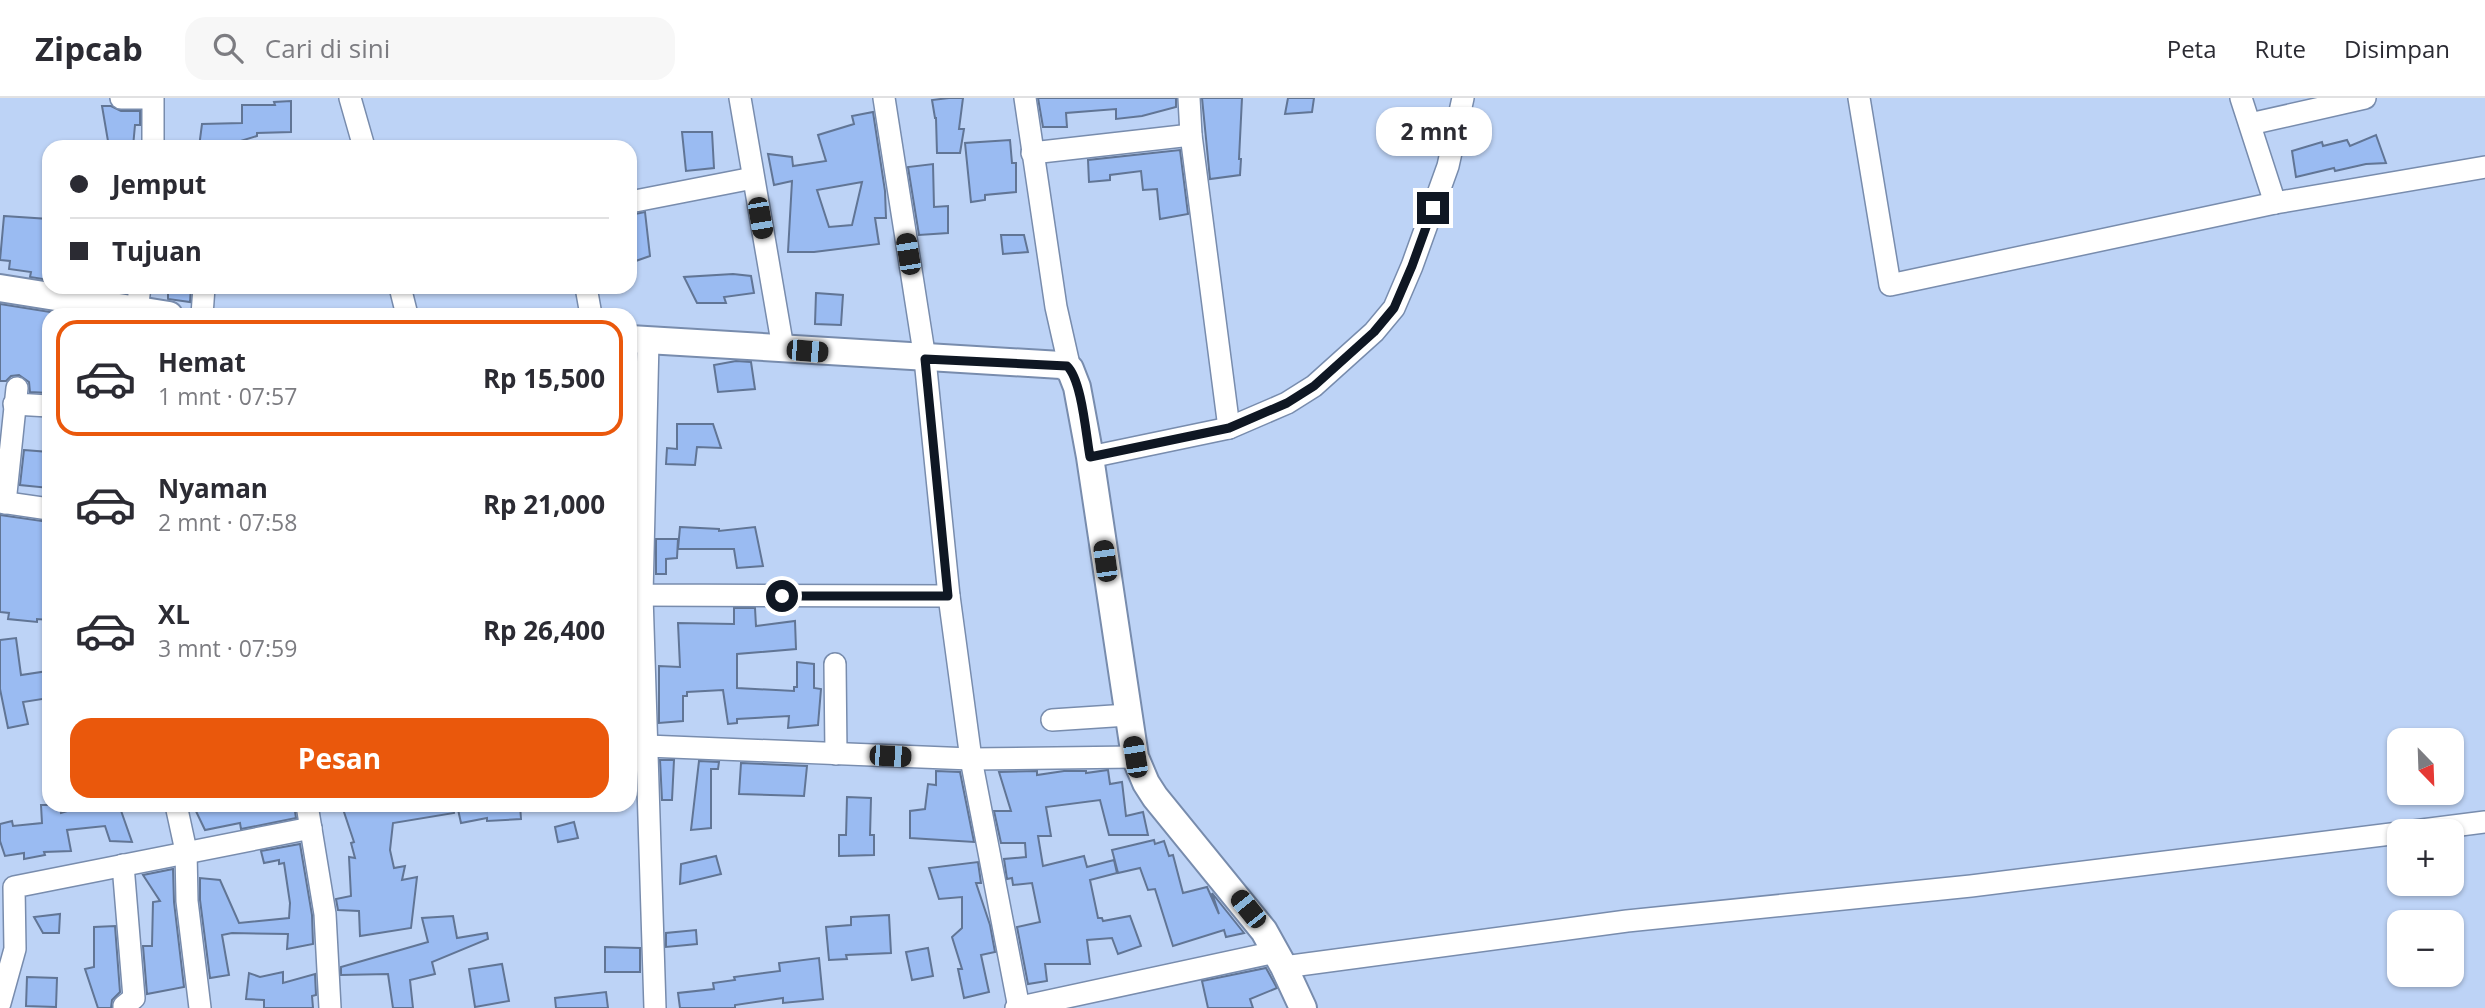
<!DOCTYPE html>
<html lang="id">
<head>
<meta charset="utf-8">
<style>
	:root { --surface:#fff; --page:#f7f7f7; --text:#2b2b33; --muted:#7c7c81; --line:#e1e1e2; --accent:#ea580c }
	body { margin:0; font-family:"Open Sans",sans-serif; background:var(--page); color:var(--text); height:100vh; display:flex; flex-direction:column; font-size:26px; white-space:nowrap }
	* { box-sizing:border-box; margin:0 }
	p { font-size:23px; color:var(--muted) }
	.icon { flex:none; width:38px; height:38px; fill:none; stroke:currentColor; stroke-width:2; stroke-linecap:round; stroke-linejoin:round }
	.map { position:relative; flex:1; overflow:hidden }
	.side { position:absolute; left:42px; top:210px; width:595px; height:504px; display:flex; flex-direction:column; background:var(--surface); border-radius:21px; box-shadow:0 2px 5px #0004 }
	.side>* { flex:none }
	.banner { position:absolute; left:42px; top:42px; width:595px; height:154px; border-radius:21px; box-shadow:0 2px 5px #0004; display:grid; align-content:center; height:154px; padding:0 28px; background:var(--surface) }
	.needle { width:46px; rotate:157deg }
	.buttons { position:absolute; left:2387px; top:630px; display:grid; gap:14px }
	.buttons a { display:grid; place-items:center; width:77px; height:77px; border-radius:14px; background:var(--surface); box-shadow:0 2px 5px #0004; font-size:35px }
	.end { position:absolute; width:32px; height:32px; margin:-16px; border:9px solid #0f1723; background:#fff; box-shadow:0 0 0 4px #fff }
	.from { border-radius:50% }
	.bubble { position:absolute; height:49px; border-radius:21px; background:var(--surface); box-shadow:0 2px 5px #0004; font-size:23px; font-weight:700; line-height:49px; text-align:center }
	.car { position:absolute; width:21px; height:42px; margin:-21px -10px; border-radius:9px; box-shadow:0 0 5px 2px #0007; background:linear-gradient(#222 24%,#8ab4d8 0 40%,#222 0 76%,#8ab4d8 0 86%,#222 0) }
	.banner b { display:flex; align-items:center; gap:24px; height:66px; font-size:26px }
	.banner b+b { border-top:2px solid var(--line) }
	.banner i { width:18px; height:18px; background:var(--text) }
	ul { padding:12px 0 0; list-style:none }
	li { display:flex; align-items:center; gap:21px; height:116px; margin:0 14px 10px; padding:0 14px; border:4px solid transparent; border-radius:21px }
	li div { flex:1 }
	li b { display:block; font-size:26px }
	li em { font-style:normal; font-weight:700 }
	li.on { border-color:var(--accent) }
	li>.icon { width:63px; height:63px; stroke-width:1.5 }
	.primary-button { display:flex; gap:14px; margin-top:auto; padding:14px 28px }
	.primary-button a { flex:1; height:80px; border-radius:21px; background:var(--accent); color:#fff; font-size:28px; font-weight:700; line-height:80px; text-align:center }
	header { display:flex; align-items:center; gap:42px; box-sizing:border-box; height:98px; padding:0 35px; background:var(--surface); border-bottom:2px solid var(--line) }
	header strong { font-size:33px }
	nav { display:flex; gap:38px; margin-inline-start:auto; font-size:24px }
	.search { width:490px; height:63px; background:var(--page); display:flex; align-items:center; gap:18px; box-sizing:border-box; padding:0 24px; border-radius:21px; color:var(--muted); font-size:26px }
	.map>svg:first-child { display:block }
</style>
</head>
<body>
<header>
<strong>Zipcab</strong>
<div class="search"><svg class="icon" aria-label="search" viewBox="0 0 24 24"><circle cx="10" cy="10" r="6"/><path d="M15 15l6 6"/></svg>Cari di sini</div>
<nav><a>Peta</a><a>Rute</a><a>Disimpan</a></nav>
</header>
<div class="map">
<svg width="2485" height="910" viewBox="0 0 2485 910">
	<rect width="100%" height="100%" fill="#bdd3f6"/>
	<!-- building -->
	<g fill="#9abbf2" stroke="#617595" stroke-width="2" fill-rule="evenodd">
		<polygon points="949,0 963,0 959,31 964,31 960,55 937,55 936,20 935,20 932,2"/>
		<polygon points="1038,0 1176,0 1176,9 1142,18 1116,21 1116,11 1066,15 1067,29 1043,29"/>
		<polygon points="1202,0 1242,0 1239,61 1241,61 1240,77 1210,81"/>
		<polygon points="1288,0 1314,0 1312,14 1285,16"/>
		<polygon points="291,3 291,34 257,35 257,38 221,49 199,49 202,26 242,25 242,7 275,7 274,4"/>
		<polygon points="102,8 111,8 121,13 140,13 140,27 135,27 133,49 109,49"/>
		<path d="M873,14l12,79 1,27h-11l4,26 -65,8h-26l4,-71 -18,4 -6,-31 24,3 1,9 33,-5 -8,-26 36,-11 -2,-8zM862,84l-10,43 -23,2 -12,-37z"/>
		<polygon points="682,34 712,34 714,70 686,73"/>
		<polygon points="2376,37 2386,65 2366,66 2335,73 2334,70 2296,79 2292,53 2322,44 2323,48 2347,42 2350,48"/>
		<polygon points="1010,42 1012,65 1016,65 1016,94 985,97 985,102 971,104 965,45"/>
		<polygon points="1180,52 1188,116 1160,121 1157,91 1143,92 1141,73 1110,77 1110,82 1089,84 1088,62"/>
		<polygon points="933,66 934,109 948,108 948,135 919,137 908,69"/>
		<polygon points="645,114 650,158 630,165 630,117"/>
		<polygon points="4,118 49,121 49,182 30,179 31,174 9,171 10,163 0,162"/>
		<polygon points="1001,137 1024,137 1028,154 1003,156"/>
		<polygon points="733,176 751,178 754,195 724,199 726,205 697,205 684,179"/>
		<polygon points="168,189 191,189 190,204 168,201"/>
		<polygon points="816,195 843,197 841,227 815,226"/>
		<polygon points="0,206 69,217 49,217 49,295 30,294 29,284 19,277 11,278 6,283 0,283"/>
		<polygon points="736,263 751,264 755,291 718,294 714,267"/>
		<polygon points="677,326 713,326 721,350 697,349 695,367 666,366 667,350 677,351"/>
		<polygon points="24,352 49,354 49,390 20,387"/>
		<polygon points="0,417 49,424 46,467 49,468 49,522 37,521 37,524 8,521 9,515 0,514"/>
		<polygon points="680,429 719,431 719,433 755,429 763,468 737,470 734,451 678,451"/>
		<polygon points="656,441 678,441 677,460 666,461 666,476 656,476"/>
		<polygon points="734,510 755,510 756,528 795,523 796,551 737,556 737,590 794,593 794,589 797,589 797,564 814,566 814,590 821,591 818,627 788,630 789,618 737,621 737,625 728,626 723,592 687,594 687,598 683,598 683,623 659,625 659,568 680,569 678,525 734,526"/>
		<polygon points="16,540 21,577 48,573 49,600 23,604 28,626 8,630 0,591 0,542"/>
		<polygon points="630,649 634,649 635,692 630,692"/>
		<polygon points="660,662 674,662 672,702 662,702"/>
		<polygon points="699,663 719,664 718,671 711,671 711,730 691,732"/>
		<polygon points="741,665 807,668 804,698 739,696"/>
		<polygon points="1108,672 1110,686 1122,684 1126,718 1143,714 1148,737 1109,737 1100,702 1046,709 1051,738 1038,738 1043,768 1084,758 1087,769 1114,762 1117,775 1090,782 1098,820 1102,820 1103,823 1130,818 1141,848 1118,856 1112,840 1087,842 1090,866 1045,866 1047,883 1028,886 1017,829 1040,824 1032,785 1013,787 1012,780 1007,781 1004,761 1026,759 1025,745 1001,745 994,713 1011,713 999,674 1037,673 1037,677 1064,673 1086,673 1086,675"/>
		<polygon points="936,673 960,674 974,744 910,740 910,713 925,711 928,686 936,687"/>
		<polygon points="847,699 871,700 870,737 874,737 874,757 839,758 839,737 846,737"/>
		<polygon points="41,707 60,707 61,715 87,707 119,707 132,744 110,743 105,728 67,732 71,753 44,754 45,757 24,761 24,755 5,758 0,743 0,726 12,723 13,728 42,725"/>
		<polygon points="193,707 294,707 296,720 241,731 240,725 205,732"/>
		<polygon points="374,707 453,707 454,715 393,725 390,752 394,770 405,768 402,782 417,779 411,830 360,838 359,813 338,812 336,801 351,798 349,759 355,760 351,745 354,744 343,711"/>
		<polygon points="457,707 520,707 521,721 487,723 487,720 461,725"/>
		<polygon points="574,724 578,740 558,744 555,729"/>
		<polygon points="1154,742 1155,746 1164,743 1169,758 1173,757 1183,795 1207,789 1219,816 1212,795 1244,835 1226,839 1224,832 1173,848 1155,791 1148,792 1140,770 1118,775 1112,752"/>
		<polygon points="300,746 312,817 313,846 287,851 288,836 232,835 222,837 229,877 210,880 200,802 200,780 220,782 239,825 289,820 290,805 284,765 279,766 279,762 264,765 261,753"/>
		<polygon points="716,758 721,776 680,786 681,766"/>
		<polygon points="978,764 981,785 976,785 990,827 995,854 981,857 989,894 964,900 958,871 962,871 952,839 962,830 962,799 939,801 929,770"/>
		<polygon points="173,771 174,804 184,889 147,896 143,848 152,848 153,804 160,803 143,777"/>
		<polygon points="60,816 59,835 43,835 34,819"/>
		<polygon points="889,817 891,855 846,857 847,861 829,862 826,829 851,827 851,819"/>
		<polygon points="453,818 457,840 487,835 488,841 432,864 435,876 410,882 413,910 393,910 388,876 341,877 341,869 428,844 422,820"/>
		<polygon points="115,828 120,894 112,902 111,910 98,910 85,871 94,869 94,829"/>
		<polygon points="696,832 697,846 666,849 666,835"/>
		<polygon points="605,849 640,850 640,874 605,874"/>
		<polygon points="928,850 933,878 912,882 906,854"/>
		<polygon points="819,860 823,901 783,905 783,900 735,907 735,910 680,910 678,895 714,891 713,885 735,882 734,879 780,873 779,865"/>
		<polygon points="502,866 509,903 475,909 469,871"/>
		<polygon points="1266,870 1277,890 1250,901 1253,910 1208,910 1202,883"/>
		<polygon points="283,874 283,885 315,876 316,897 312,898 313,910 264,910 264,902 246,901 249,875 260,879"/>
		<polygon points="27,879 57,880 56,909 26,908"/>
		<polygon points="606,894 608,910 556,910 555,900"/>
	</g>
	<g fill="none" stroke-linecap="round" stroke-linejoin="round">
		<defs>
			<g id="minor">
				<polyline points="121,0 145,0"/>
				<polyline points="350,0 364,49"/>
				<polyline points="740,0 783,250"/>
				<polyline points="884,0 925,261 949,498 971,661 1019,910"/>
				<polyline points="1025,0 1056,209 1070,271"/>
				<polyline points="1189,0 1191,37 1229,330"/>
				<polyline points="1859,0 1890,187 2275,105 2485,69"/>
				<polyline points="2241,0 2275,105"/>
				<polyline points="2250,26 2365,0"/>
				<polyline points="153,49 153,0"/>
				<polyline points="1032,55 1191,37"/>
				<polyline points="630,104 753,80"/>
				<polyline points="400,189 407,217"/>
				<polyline points="586,189 591,217"/>
				<polyline points="137,212 140,189"/>
				<polyline points="202,217 204,189"/>
				<polyline points="648,243 642,497 655,910"/>
				<polyline points="14,306 49,308"/>
				<polyline points="1090,359 1229,330 1287,305 1314,288 1374,234 1394,210 1412,168 1448,68 1463,0"/>
				<polyline points="0,404 49,411"/>
				<polyline points="5,405 17,290"/>
				<polyline points="630,495 642,497 949,498"/>
				<polyline points="835,566 836,656"/>
				<polyline points="1052,622 1128,617"/>
				<polyline points="647,648 971,661 1135,659"/>
				<polyline points="176,707 186,753 187,803 200,910"/>
				<polyline points="307,707 325,816 330,910"/>
				<polyline points="2414,733 2485,724"/>
				<polyline points="123,767 134,900 124,908 124,910"/>
				<polyline points="1284,869 1627,823 1971,788 2399,735"/>
				<polyline points="0,905 15,851 14,789 311,730"/>
				<polyline points="1016,910 1276,854"/>
			</g>
			<g id="tertiary">
				<polyline points="0,190 169,217"/>
				<polyline points="630,241 1061,267 1070,271 1077,289 1090,359 1135,659 1146,685 1155,699 1264,833 1284,869 1303,910"/>
			</g>
		</defs>
		<!-- minor casing -->
		<use href="#minor" stroke="#788cad" stroke-width="24"/>
		<!-- tertiary casing -->
		<use href="#tertiary" stroke="#788cad" stroke-width="30"/>
		<!-- minor -->
		<use href="#minor" stroke="#fff" stroke-width="21"/>
		<!-- tertiary -->
		<use href="#tertiary" stroke="#fff" stroke-width="26"/>
	</g>
	<g fill="none" stroke-linecap="round" stroke-linejoin="round">
		<!-- route -->
		<path stroke="#0f1723" stroke-width="9" d="M782,498h166l-23,-237 142,7c15,14 19,70 23,91l139,-29 58,-25 27,-17 60,-54 20,-24 18,-42 21,-58"/>
	</g>
</svg>
<div class="buttons">
<a><svg class="needle" viewBox="-14 -14 28 28"><path d="M0-13l5 13h-10z" fill="#e53935"/><path d="M0 13l5-13h-10z" fill="#7c7c81"/></svg></a>
<a>+</a>
<a>−</a>
</div>
<i class="end from" style="left:782px;top:498px"></i>
<i class="end" style="left:1433px;top:110px"></i>
<div class="bubble" style="left:1376px;top:9px;width:116px">2 mnt</div>
<i class="car" style="left:760px;top:120px;rotate:170deg"></i>
<i class="car" style="left:908px;top:156px;rotate:351deg"></i>
<i class="car" style="left:807px;top:253px;rotate:95deg"></i>
<i class="car" style="left:1105px;top:463px;rotate:352deg"></i>
<i class="car" style="left:890px;top:658px;rotate:93deg"></i>
<i class="car" style="left:1135px;top:659px;rotate:351deg"></i>
<i class="car" style="left:1248px;top:811px;rotate:321deg"></i>
<div class="banner">
<b><i class="from"></i>Jemput</b>
<b><i></i>Tujuan</b>
</div>
<section class="side">
<ul>
<li class="on"><svg class="icon" aria-label="car" viewBox="0 0 24 24"><path d="M5 17H2v-5l4-1 3-4h7l3 4 3 1v5h-3M9 17h6M6 11h13"/><circle cx="7" cy="17" r="2"/><circle cx="17" cy="17" r="2"/></svg><div><b>Hemat</b><p>1 mnt · 07:57</p></div><em>Rp 15,500</em></li>
<li><svg class="icon" aria-label="car" viewBox="0 0 24 24"><path d="M5 17H2v-5l4-1 3-4h7l3 4 3 1v5h-3M9 17h6M6 11h13"/><circle cx="7" cy="17" r="2"/><circle cx="17" cy="17" r="2"/></svg><div><b>Nyaman</b><p>2 mnt · 07:58</p></div><em>Rp 21,000</em></li>
<li><svg class="icon" aria-label="car" viewBox="0 0 24 24"><path d="M5 17H2v-5l4-1 3-4h7l3 4 3 1v5h-3M9 17h6M6 11h13"/><circle cx="7" cy="17" r="2"/><circle cx="17" cy="17" r="2"/></svg><div><b>XL</b><p>3 mnt · 07:59</p></div><em>Rp 26,400</em></li>
</ul>
<div class="primary-button"><a>Pesan</a></div>
</section>
</div>
</body>
</html>
